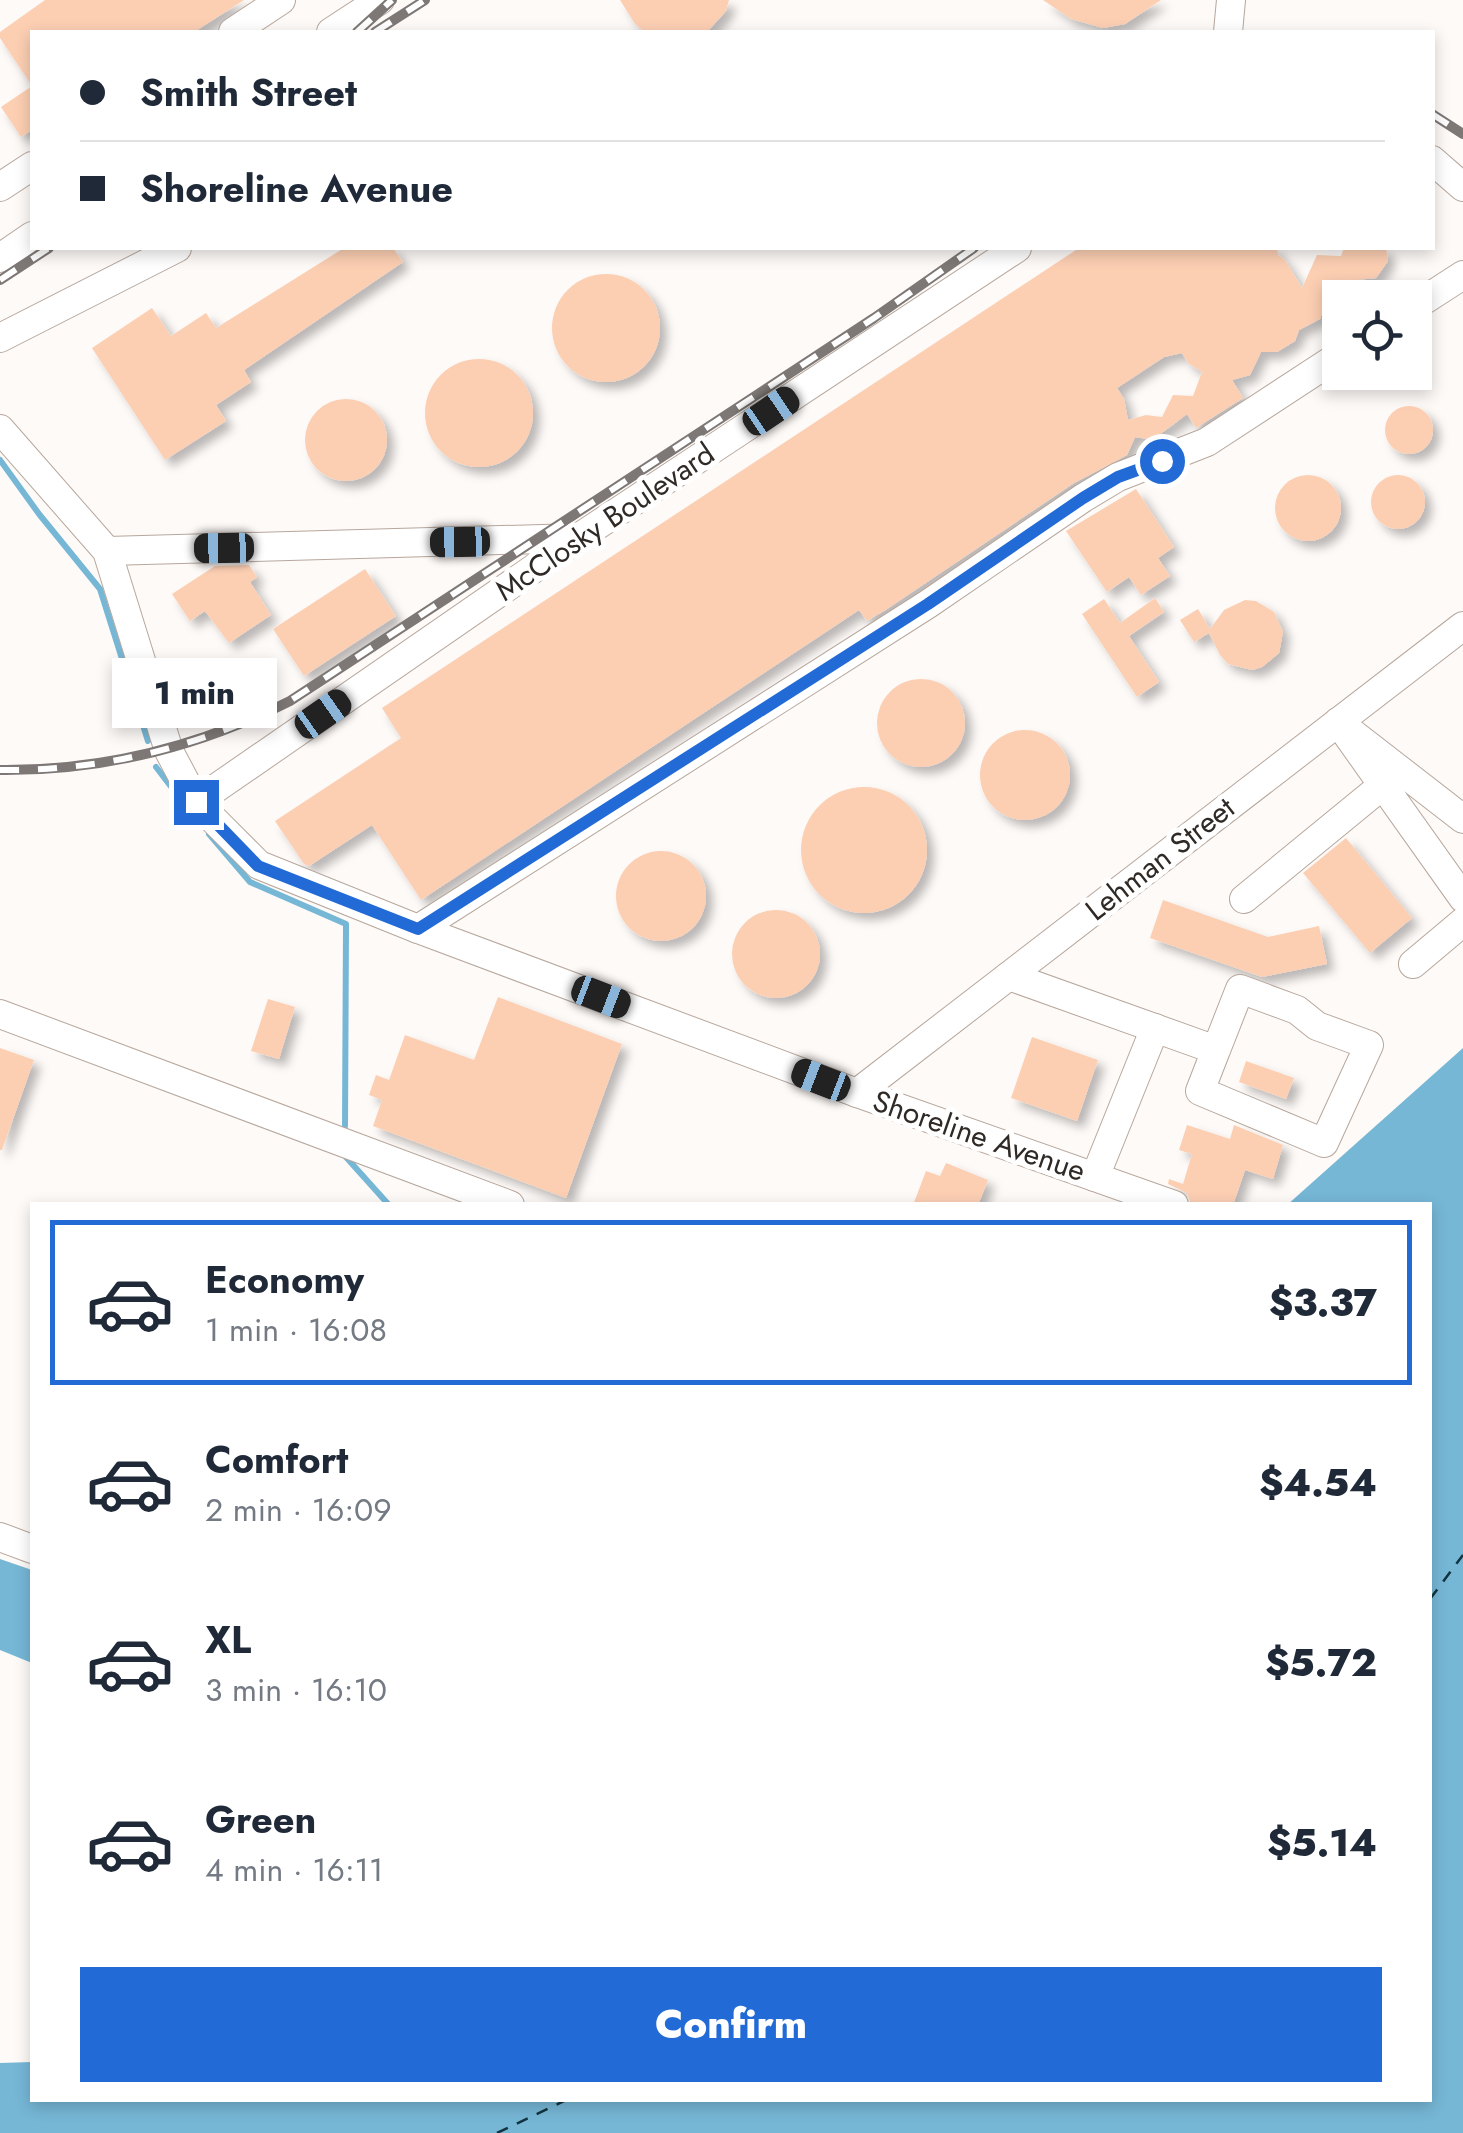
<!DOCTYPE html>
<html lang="en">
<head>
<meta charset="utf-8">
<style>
	:root { --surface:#fff; --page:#f2f2f3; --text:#1f2937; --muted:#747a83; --line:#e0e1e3; --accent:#226bd6 }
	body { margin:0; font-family:Jost,sans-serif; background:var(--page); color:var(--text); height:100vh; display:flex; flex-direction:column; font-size:38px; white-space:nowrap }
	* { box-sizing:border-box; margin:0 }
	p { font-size:32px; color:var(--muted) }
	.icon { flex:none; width:55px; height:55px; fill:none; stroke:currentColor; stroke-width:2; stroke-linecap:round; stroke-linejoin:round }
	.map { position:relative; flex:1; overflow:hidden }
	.side { position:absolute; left:30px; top:1202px; width:1402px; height:900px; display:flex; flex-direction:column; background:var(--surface); border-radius:0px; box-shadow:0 5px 15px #0003 }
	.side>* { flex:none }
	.guide { position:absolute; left:30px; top:30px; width:1405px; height:220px; border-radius:0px; box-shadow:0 5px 15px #0003; display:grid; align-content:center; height:220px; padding:0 50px; background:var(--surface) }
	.buttons { position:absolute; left:1322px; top:280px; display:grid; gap:20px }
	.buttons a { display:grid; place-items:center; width:110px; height:110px; border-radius:0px; background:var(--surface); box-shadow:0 5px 15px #0003; font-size:50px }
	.end { position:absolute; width:45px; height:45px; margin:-22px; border:12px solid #226bd6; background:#fff; box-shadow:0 0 0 5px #fff }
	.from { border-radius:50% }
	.bubble { position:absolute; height:70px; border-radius:0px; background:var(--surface); box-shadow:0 5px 15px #0003; font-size:32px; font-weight:800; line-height:70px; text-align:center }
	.car { position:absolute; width:30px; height:60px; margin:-30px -15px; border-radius:12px; box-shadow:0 0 8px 2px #0007; background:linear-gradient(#222 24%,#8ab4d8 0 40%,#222 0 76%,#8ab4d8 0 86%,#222 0) }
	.guide b { display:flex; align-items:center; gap:35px; height:95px; font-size:38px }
	.guide b+b { border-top:2px solid var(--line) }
	.guide i { width:25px; height:25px; background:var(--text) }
	ul { padding:18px 0 0; list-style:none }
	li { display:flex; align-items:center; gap:30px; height:165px; margin:0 20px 15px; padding:0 30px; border:5px solid transparent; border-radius:0px }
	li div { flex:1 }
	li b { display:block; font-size:38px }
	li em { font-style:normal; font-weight:800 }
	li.on { border-color:var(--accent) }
	li>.icon { width:90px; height:90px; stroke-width:1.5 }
	.button { display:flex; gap:20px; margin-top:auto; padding:20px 50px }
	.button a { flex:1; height:115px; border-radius:0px; background:var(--accent); color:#fff; font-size:40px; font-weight:800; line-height:115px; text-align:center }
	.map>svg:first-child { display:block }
</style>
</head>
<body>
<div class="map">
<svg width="1463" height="2133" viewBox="0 0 1463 2133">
	<defs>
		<filter id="shadow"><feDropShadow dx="7" dy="7" stdDeviation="5" flood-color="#0004"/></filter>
	</defs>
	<rect width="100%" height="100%" fill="#fefaf8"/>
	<!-- water -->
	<g fill="#76b7d6">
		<polygon points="1463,1048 1463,2133 0,2133 0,2063 32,2062 32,2100 1430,2100 1430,1205 1287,1205"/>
		<polygon points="0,1559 32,1570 32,1663 0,1650"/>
	</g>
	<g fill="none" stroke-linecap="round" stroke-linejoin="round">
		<!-- stream -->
		<g stroke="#76b7d6" stroke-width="6">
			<polyline points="0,460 39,514 100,589 148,741"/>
			<polyline points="156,767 182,801"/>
			<polyline points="209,834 250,882 346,924 345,1126"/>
			<polyline points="345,1156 389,1205"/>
		</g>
		<!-- ferry -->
		<g stroke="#143340" stroke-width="2.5" stroke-dasharray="12 10" stroke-linecap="butt">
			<polyline points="1430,1599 1463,1555"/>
			<polyline points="497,2133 566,2100"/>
		</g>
	</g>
	<!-- building -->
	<g fill="#fccfb3" fill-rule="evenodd" filter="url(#shadow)">
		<polygon points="45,0 244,0 194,32 32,32 32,130 21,137 1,107 32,86 0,38 0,32"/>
		<polygon points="620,0 729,0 726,11 707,32 645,32 635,24"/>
		<polygon points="1043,0 1161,0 1125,24 1103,28 1071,19"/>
		<polygon points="344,248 393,248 403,262 244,370 251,382 216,405 226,421 165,460 92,348 152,308 171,336 206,313 216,328"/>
		<path d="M1079,248h198l1,7 7,5 17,28 15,-33 24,1 3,-8h42l2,13 -12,17 -21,2 -8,18h-7v3l-13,-2 -7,20 -21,11 -4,11 -18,11h-16l-11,23 -18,5 11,18 -47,30 -9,-14 -32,24 1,-3 -8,4 -13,-2 -8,18 -53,28 -187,126 -20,12 -8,-11 -438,290 -49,-75 -63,41 -5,-2 -29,-43 126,-83 -19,-30zM1182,353l6,10 14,9 -9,24 -20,-1 -11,22 -16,-2 -18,5 -4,-21 -7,-11 47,-31z"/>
		<circle cx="606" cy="328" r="54"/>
		<circle cx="479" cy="413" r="54"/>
		<circle cx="346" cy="440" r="41"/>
		<circle cx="1409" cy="430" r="24"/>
		<circle cx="1308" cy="508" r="33"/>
		<circle cx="1398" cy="502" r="27"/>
		<polygon points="1136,489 1174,547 1158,558 1170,576 1141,595 1129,577 1107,592 1066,531"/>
		<polygon points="249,565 257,577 250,582 271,615 229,643 205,611 190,621 172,594 215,566"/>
		<polygon points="365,569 396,616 304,676 273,629"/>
		<polygon points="1155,598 1164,612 1129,636 1159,682 1137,697 1082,614 1104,599 1120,623"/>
		<polygon points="1245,600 1256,601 1274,612 1283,632 1279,653 1262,667 1252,670 1228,664 1220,655 1209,633 1194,642 1180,620 1198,609 1210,629 1224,610"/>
		<circle cx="921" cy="723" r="44"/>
		<circle cx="1025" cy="775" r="45"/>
		<circle cx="864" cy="850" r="63"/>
		<polygon points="1346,838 1412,918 1370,953 1303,873"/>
		<circle cx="661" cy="896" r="45"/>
		<polygon points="1163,900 1268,937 1319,926 1327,964 1262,977 1150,938"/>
		<circle cx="776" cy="954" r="44"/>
		<polygon points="498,997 622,1044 566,1198 373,1126 382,1100 369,1095 376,1075 389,1080 405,1035 474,1060"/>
		<polygon points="268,999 295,1007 279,1059 251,1051"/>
		<polygon points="1032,1037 1098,1060 1077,1121 1011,1098"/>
		<polygon points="0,1048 34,1060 2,1150 0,1150"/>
		<polygon points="1246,1061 1294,1078 1286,1099 1239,1082"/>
		<polygon points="1187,1125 1230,1139 1234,1125 1283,1145 1273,1179 1245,1170 1233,1205 1191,1205 1187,1193 1168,1184 1169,1179 1183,1184 1192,1154 1179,1150"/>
		<polygon points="946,1163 988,1180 978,1205 913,1205 926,1171 940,1176"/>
	</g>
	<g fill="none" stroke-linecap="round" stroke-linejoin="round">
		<defs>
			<g id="minor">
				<polyline points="233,32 281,0"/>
				<polyline points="331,32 380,0"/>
				<polyline points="1228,32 1231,0"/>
				<polyline points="1432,160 1463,187"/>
				<polyline points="0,187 32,166"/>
				<polyline points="0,258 32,236"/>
				<polyline points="1415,306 1463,275"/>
				<polyline points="0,338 177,248"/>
				<polyline points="0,429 107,551 169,751 196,802 259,865 418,929 857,1093 1174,1205"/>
				<polyline points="107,551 577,538"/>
				<polyline points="196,802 578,538 1017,248"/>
				<polyline points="1463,819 1338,722 1463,898"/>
				<polyline points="1244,899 1383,785"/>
				<polyline points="418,929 928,604 1083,498 1118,477 1207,442 1340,355"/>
				<polyline points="1413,964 1463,922"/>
				<polyline points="1009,976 1216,1050 1200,1091 1324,1143 1369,1045 1317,1026 1297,1010 1240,989 1216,1050"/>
				<polyline points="0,1014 510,1205"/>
				<polyline points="857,1093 1463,626"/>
				<polyline points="1095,1177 1155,1028"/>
				<polyline points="0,1537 32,1549"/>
			</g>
		</defs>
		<!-- minor casing -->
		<use href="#minor" stroke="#b7a79c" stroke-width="30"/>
		<!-- minor -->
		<use href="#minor" stroke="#fff" stroke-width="28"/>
		<defs>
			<g id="rail">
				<polyline points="357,32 392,0"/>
				<polyline points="375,32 425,0"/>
				<polyline points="1432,114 1463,134"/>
				<polyline points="0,280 49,248"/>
				<path d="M0,770c103,1 199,-23 290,-69l584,-383 100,-70"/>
			</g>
		</defs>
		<!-- rail casing -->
		<use href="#rail" stroke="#7d7875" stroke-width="10"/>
		<!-- rail -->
		<use href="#rail" stroke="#fff" stroke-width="6" stroke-dasharray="19" stroke-linecap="butt"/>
	</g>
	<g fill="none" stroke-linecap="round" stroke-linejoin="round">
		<!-- route -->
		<polyline stroke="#226bd6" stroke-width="12" points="196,802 258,866 418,929 928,604 1083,498 1118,477 1162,461"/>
	</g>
	<g text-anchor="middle" stroke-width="10" stroke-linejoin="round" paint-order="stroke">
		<!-- street labels -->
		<g font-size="30" fill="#302a26" stroke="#fff">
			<text transform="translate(605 522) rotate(-34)" y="10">McClosky Boulevard</text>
			<text transform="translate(1160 859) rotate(-38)" y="10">Lehman Street</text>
			<text transform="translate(979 1136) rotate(19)" y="10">Shoreline Avenue</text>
		</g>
	</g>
</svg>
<div class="buttons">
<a><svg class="icon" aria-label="locate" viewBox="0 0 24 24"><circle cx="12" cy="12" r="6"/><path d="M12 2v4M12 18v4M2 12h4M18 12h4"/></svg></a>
</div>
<i class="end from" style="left:1162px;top:461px"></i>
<i class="end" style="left:196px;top:802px"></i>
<div class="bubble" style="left:112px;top:658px;width:165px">1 min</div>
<i class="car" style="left:771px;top:411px;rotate:56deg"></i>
<i class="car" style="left:460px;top:542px;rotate:269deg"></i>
<i class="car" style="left:224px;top:548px;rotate:269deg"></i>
<i class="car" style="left:323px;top:714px;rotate:55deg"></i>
<i class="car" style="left:601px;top:997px;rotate:111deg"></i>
<i class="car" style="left:821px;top:1080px;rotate:291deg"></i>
<div class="guide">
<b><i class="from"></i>Smith Street</b>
<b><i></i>Shoreline Avenue</b>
</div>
<section class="side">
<ul>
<li class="on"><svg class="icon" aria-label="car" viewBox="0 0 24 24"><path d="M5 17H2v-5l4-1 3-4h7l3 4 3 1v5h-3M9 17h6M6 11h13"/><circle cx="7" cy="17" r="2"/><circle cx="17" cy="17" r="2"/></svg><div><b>Economy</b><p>1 min · 16:08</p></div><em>$3.37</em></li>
<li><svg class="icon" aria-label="car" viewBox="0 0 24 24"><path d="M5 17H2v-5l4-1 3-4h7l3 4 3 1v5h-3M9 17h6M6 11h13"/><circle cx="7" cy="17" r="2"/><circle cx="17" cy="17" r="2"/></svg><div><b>Comfort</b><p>2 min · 16:09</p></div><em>$4.54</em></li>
<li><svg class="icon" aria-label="car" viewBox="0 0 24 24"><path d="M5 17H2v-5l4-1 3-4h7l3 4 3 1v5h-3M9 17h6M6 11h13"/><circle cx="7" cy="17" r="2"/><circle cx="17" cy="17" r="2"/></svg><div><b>XL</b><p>3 min · 16:10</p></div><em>$5.72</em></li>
<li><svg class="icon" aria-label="car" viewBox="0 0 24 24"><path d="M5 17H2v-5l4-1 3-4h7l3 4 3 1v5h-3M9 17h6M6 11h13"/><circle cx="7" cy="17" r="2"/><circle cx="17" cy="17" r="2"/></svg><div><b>Green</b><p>4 min · 16:11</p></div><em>$5.14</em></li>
</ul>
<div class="button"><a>Confirm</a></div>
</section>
</div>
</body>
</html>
